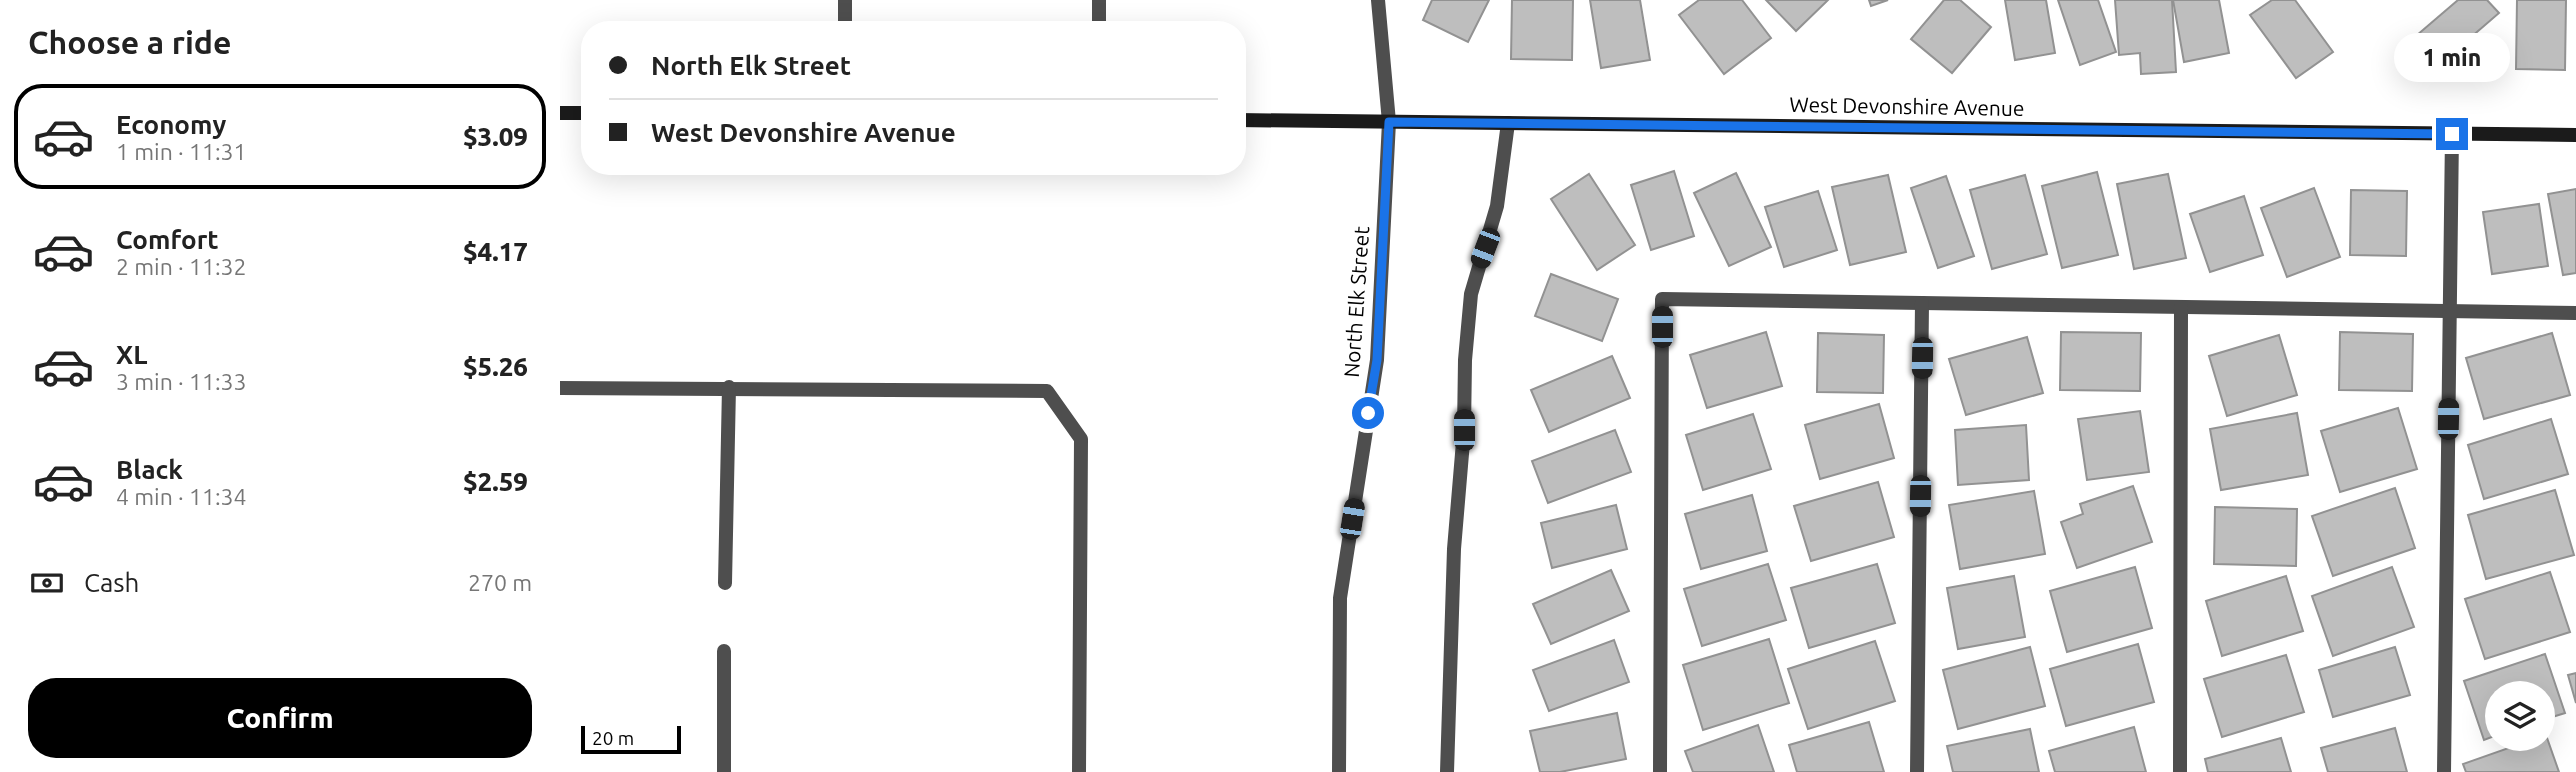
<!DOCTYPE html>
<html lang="en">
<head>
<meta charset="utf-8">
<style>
	:root { --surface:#fff; --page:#f2f2f2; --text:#222; --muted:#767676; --line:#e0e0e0; --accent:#000 }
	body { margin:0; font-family:Ubuntu,sans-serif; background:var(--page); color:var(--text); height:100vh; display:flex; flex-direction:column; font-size:26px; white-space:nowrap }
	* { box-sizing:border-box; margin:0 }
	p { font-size:23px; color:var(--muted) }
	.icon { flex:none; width:38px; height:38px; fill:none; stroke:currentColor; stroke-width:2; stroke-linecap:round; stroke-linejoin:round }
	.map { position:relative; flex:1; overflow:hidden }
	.sheet { display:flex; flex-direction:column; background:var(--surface); width:560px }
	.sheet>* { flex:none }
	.guide { position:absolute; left:21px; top:21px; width:665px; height:154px; border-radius:28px; box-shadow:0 7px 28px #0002; display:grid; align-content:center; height:154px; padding:0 28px; background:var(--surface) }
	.buttons { position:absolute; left:1925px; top:681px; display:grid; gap:14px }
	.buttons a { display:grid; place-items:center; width:70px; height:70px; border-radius:50%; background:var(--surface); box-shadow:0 7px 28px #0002; font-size:35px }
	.scale { position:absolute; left:21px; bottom:18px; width:100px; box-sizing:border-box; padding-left:7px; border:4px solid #000; border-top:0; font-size:19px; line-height:24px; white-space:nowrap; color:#000; -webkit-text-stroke:5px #fff; paint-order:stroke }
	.end { position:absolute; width:32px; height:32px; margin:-16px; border:9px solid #1a73e8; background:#fff; box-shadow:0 0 0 4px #fff }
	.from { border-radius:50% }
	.bubble { position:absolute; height:49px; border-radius:24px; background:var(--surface); box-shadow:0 7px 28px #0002; font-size:23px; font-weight:800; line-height:49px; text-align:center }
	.car { position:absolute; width:21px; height:42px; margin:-21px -10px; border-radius:9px; box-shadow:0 0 5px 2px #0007; background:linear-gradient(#222 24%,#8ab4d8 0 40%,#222 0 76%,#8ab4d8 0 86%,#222 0) }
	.guide b { display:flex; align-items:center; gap:24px; height:66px; font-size:26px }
	.guide b+b { border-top:2px solid var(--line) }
	.guide i { width:18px; height:18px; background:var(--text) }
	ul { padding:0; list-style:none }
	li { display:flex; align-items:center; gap:21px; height:105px; margin:0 14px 10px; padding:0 14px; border:4px solid transparent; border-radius:28px }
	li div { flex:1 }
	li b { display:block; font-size:26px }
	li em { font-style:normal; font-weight:800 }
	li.active { border-color:var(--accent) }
	li>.icon { width:63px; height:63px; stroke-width:1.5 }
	h2 { padding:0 28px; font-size:32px; line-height:84px }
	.pay { display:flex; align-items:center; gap:18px; height:77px; padding:0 28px; font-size:26px }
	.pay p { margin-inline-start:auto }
	.action { display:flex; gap:14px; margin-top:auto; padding:14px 28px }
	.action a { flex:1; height:80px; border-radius:28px; background:var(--accent); color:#fff; font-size:28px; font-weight:800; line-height:80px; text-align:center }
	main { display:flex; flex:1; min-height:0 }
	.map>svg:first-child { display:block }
</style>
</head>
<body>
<main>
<section class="sheet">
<h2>Choose a ride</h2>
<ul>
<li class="active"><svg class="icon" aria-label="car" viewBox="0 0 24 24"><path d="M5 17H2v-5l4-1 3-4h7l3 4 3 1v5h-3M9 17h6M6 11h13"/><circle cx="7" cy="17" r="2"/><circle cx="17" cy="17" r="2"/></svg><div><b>Economy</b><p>1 min · 11:31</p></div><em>$3.09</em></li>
<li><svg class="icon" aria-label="car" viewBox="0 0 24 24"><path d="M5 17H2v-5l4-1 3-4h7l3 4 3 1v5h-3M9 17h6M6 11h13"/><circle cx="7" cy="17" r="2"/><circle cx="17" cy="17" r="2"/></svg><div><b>Comfort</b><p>2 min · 11:32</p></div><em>$4.17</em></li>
<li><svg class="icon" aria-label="car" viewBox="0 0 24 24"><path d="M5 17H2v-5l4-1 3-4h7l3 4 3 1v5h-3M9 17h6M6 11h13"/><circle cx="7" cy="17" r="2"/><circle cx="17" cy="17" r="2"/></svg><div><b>XL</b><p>3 min · 11:33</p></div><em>$5.26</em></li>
<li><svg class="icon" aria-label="car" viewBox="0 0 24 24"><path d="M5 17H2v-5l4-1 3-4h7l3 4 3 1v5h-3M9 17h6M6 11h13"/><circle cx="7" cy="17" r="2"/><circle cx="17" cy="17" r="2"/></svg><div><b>Black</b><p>4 min · 11:34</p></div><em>$2.59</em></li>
</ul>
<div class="pay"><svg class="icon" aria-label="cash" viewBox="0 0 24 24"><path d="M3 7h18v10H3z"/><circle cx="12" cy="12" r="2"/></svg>Cash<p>270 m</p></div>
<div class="action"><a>Confirm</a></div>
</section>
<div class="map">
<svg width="2016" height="772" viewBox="0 0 2016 772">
	<rect width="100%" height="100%" fill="#fff"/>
	<!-- building -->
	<g fill="#bebebe" stroke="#929292" stroke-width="2">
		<polygon points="872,0 929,0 908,42 863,20"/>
		<polygon points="952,0 1013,0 1012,60 951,59"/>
		<polygon points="1030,0 1080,0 1090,60 1041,68"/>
		<polygon points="1139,0 1182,0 1211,38 1164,74 1119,15"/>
		<polygon points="1206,0 1268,0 1236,31"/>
		<polygon points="1309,0 1328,0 1311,6"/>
		<polygon points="1384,0 1400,0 1431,27 1392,73 1351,39"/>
		<polygon points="1445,0 1486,0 1495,53 1455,60"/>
		<polygon points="1498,0 1538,0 1556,52 1520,65"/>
		<polygon points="1555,0 1612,0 1616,72 1581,74 1580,53 1559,55"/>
		<polygon points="1613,0 1659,0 1669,53 1624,62"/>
		<polygon points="1712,0 1735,0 1773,52 1736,78 1690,15"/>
		<polygon points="1898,0 1927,0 1939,13 1874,69 1850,41"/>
		<polygon points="1957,0 2006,0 2005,70 1956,69"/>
		<polygon points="1114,171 1134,236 1091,250 1071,185"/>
		<polygon points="1537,172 1558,255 1502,268 1482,186"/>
		<polygon points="1176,173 1211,247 1169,266 1134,193"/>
		<polygon points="1029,174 1075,245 1037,270 991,199"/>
		<polygon points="1608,174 1626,258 1574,269 1557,184"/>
		<polygon points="1328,175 1346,252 1290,265 1272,187"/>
		<polygon points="1465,175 1487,254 1432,269 1410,190"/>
		<polygon points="1386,176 1414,256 1378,268 1351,188"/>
		<polygon points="1754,188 1780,257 1727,277 1701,208"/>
		<polygon points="2016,189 2016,273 2003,275 1988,194"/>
		<polygon points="1791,190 1847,191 1846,256 1790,255"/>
		<polygon points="1258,191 1277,250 1224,267 1205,207"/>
		<polygon points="1684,196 1703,255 1650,272 1630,214"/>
		<polygon points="1979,204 1988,266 1932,274 1923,212"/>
		<polygon points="991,274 1058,299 1042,341 975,316"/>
		<polygon points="1206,332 1222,386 1147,408 1130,355"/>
		<polygon points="1501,332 1581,333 1580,391 1500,390"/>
		<polygon points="1780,332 1853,334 1852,391 1779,390"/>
		<polygon points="1258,333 1324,335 1323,393 1257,392"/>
		<polygon points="1992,333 2010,395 1924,419 1906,358"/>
		<polygon points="1719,335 1737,395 1667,416 1649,356"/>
		<polygon points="1467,337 1483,393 1406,415 1389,359"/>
		<polygon points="1052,356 1070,398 989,432 971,390"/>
		<polygon points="1319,404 1334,458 1260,479 1245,425"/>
		<polygon points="1838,408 1857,469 1780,492 1761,431"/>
		<polygon points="1580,411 1589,472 1527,480 1518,419"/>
		<polygon points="1737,413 1748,475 1661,490 1650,429"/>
		<polygon points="1193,414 1211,469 1143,490 1126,435"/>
		<polygon points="1991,419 2008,474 1924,499 1908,445"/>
		<polygon points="1466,425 1469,480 1398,485 1395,430"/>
		<polygon points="1055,430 1071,472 988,503 972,461"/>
		<polygon points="1318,482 1334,537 1251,561 1234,506"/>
		<polygon points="1573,486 1592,542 1517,568 1501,522 1523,514 1520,504"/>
		<polygon points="1835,488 1855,548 1773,576 1752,516"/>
		<polygon points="1995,490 2014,555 1926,579 1908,515"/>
		<polygon points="1474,491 1485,554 1400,569 1389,505"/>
		<polygon points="1192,495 1207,551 1141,569 1125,514"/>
		<polygon points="1056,505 1067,549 992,568 981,523"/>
		<polygon points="1655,507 1737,509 1736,566 1654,564"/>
		<polygon points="1208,564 1226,620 1142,646 1124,589"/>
		<polygon points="1317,564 1335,623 1249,648 1231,588"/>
		<polygon points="1575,567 1592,628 1507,652 1490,591"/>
		<polygon points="1832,567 1854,627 1773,656 1752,596"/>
		<polygon points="1051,570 1069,611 991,644 973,604"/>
		<polygon points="1990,572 2010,632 1925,659 1905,599"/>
		<polygon points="1454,576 1465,637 1398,649 1387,588"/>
		<polygon points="1726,576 1743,631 1662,656 1646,601"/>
		<polygon points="1209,639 1229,703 1143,730 1123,665"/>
		<polygon points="1054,640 1069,682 989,711 973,670"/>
		<polygon points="1315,641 1335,701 1248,729 1228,669"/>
		<polygon points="1578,644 1594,702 1506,726 1490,669"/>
		<polygon points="1470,647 1485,706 1398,729 1383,670"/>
		<polygon points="1835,647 1850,695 1773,717 1759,670"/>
		<polygon points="1985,654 2005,713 1983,720 1983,693 1937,693 1937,735 1924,740 1904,681"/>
		<polygon points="1726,655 1744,712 1662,737 1644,679"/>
		<polygon points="2016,673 2016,703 2008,675"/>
		<polygon points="1057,713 1066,759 1000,772 980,772 970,731"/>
		<polygon points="1309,722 1324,772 1237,772 1229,745"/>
		<polygon points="1198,725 1214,772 1133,772 1125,751"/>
		<polygon points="1574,727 1586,772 1495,772 1489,751"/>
		<polygon points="1835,728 1847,772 1768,772 1761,748"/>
		<polygon points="1470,729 1479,772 1393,772 1387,746"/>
		<polygon points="1986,735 1999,772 1906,772 1903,764 1977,738 1983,738"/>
		<polygon points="1721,738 1731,772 1648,772 1645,759"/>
	</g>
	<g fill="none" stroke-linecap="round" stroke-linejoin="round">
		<!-- lane -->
		<g stroke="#4e4e4e" stroke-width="14">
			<polyline points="539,30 539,0"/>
			<polyline points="164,772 164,651"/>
			<polyline points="887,772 894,549 904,430 905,360 911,294 937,206 948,123"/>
			<polyline points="1100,772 1102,299 2016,313"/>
			<polyline points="1357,772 1362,303"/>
			<polyline points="1620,772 1621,307"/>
			<polyline points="1884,772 1892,134"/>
		</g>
		<!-- street -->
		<g stroke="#4e4e4e" stroke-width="14">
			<polyline points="285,30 285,0"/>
			<polyline points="0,388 487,391 521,439 519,772"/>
			<polyline points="165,583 169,387"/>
			<polyline points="779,772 780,598 817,360 829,122 818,0"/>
		</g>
		<!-- secondary -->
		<g stroke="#1b1b1b" stroke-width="14">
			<polyline points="0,113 30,113"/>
			<polyline points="677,120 2016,135"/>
		</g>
	</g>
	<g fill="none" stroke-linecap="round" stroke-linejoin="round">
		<!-- route -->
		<polyline stroke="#1a73e8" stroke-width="9" points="808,413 817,360 829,122 1892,134"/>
	</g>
	<g text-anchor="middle" stroke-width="5" stroke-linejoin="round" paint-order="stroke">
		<!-- street labels -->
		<g font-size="21" fill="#000" stroke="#fff">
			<text transform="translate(1347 107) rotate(1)" y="7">West Devonshire Avenue</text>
			<text transform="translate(797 302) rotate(-86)" y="7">North Elk Street</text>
		</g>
	</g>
</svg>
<div class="buttons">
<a><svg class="icon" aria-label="layers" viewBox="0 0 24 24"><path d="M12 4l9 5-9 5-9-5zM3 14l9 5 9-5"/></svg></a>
</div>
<div class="scale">20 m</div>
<i class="end from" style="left:808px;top:413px"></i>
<i class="end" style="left:1892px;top:134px"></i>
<div class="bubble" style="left:1834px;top:33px;width:116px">1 min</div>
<i class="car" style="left:925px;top:248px;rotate:201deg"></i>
<i class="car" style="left:1102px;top:327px;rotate:0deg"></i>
<i class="car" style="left:1362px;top:358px;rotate:181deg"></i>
<i class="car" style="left:1888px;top:419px;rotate:1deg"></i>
<i class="car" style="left:904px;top:430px;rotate:0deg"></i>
<i class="car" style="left:1360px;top:496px;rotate:181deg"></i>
<i class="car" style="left:792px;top:519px;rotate:9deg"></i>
<div class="guide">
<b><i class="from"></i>North Elk Street</b>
<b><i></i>West Devonshire Avenue</b>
</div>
</div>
</main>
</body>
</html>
